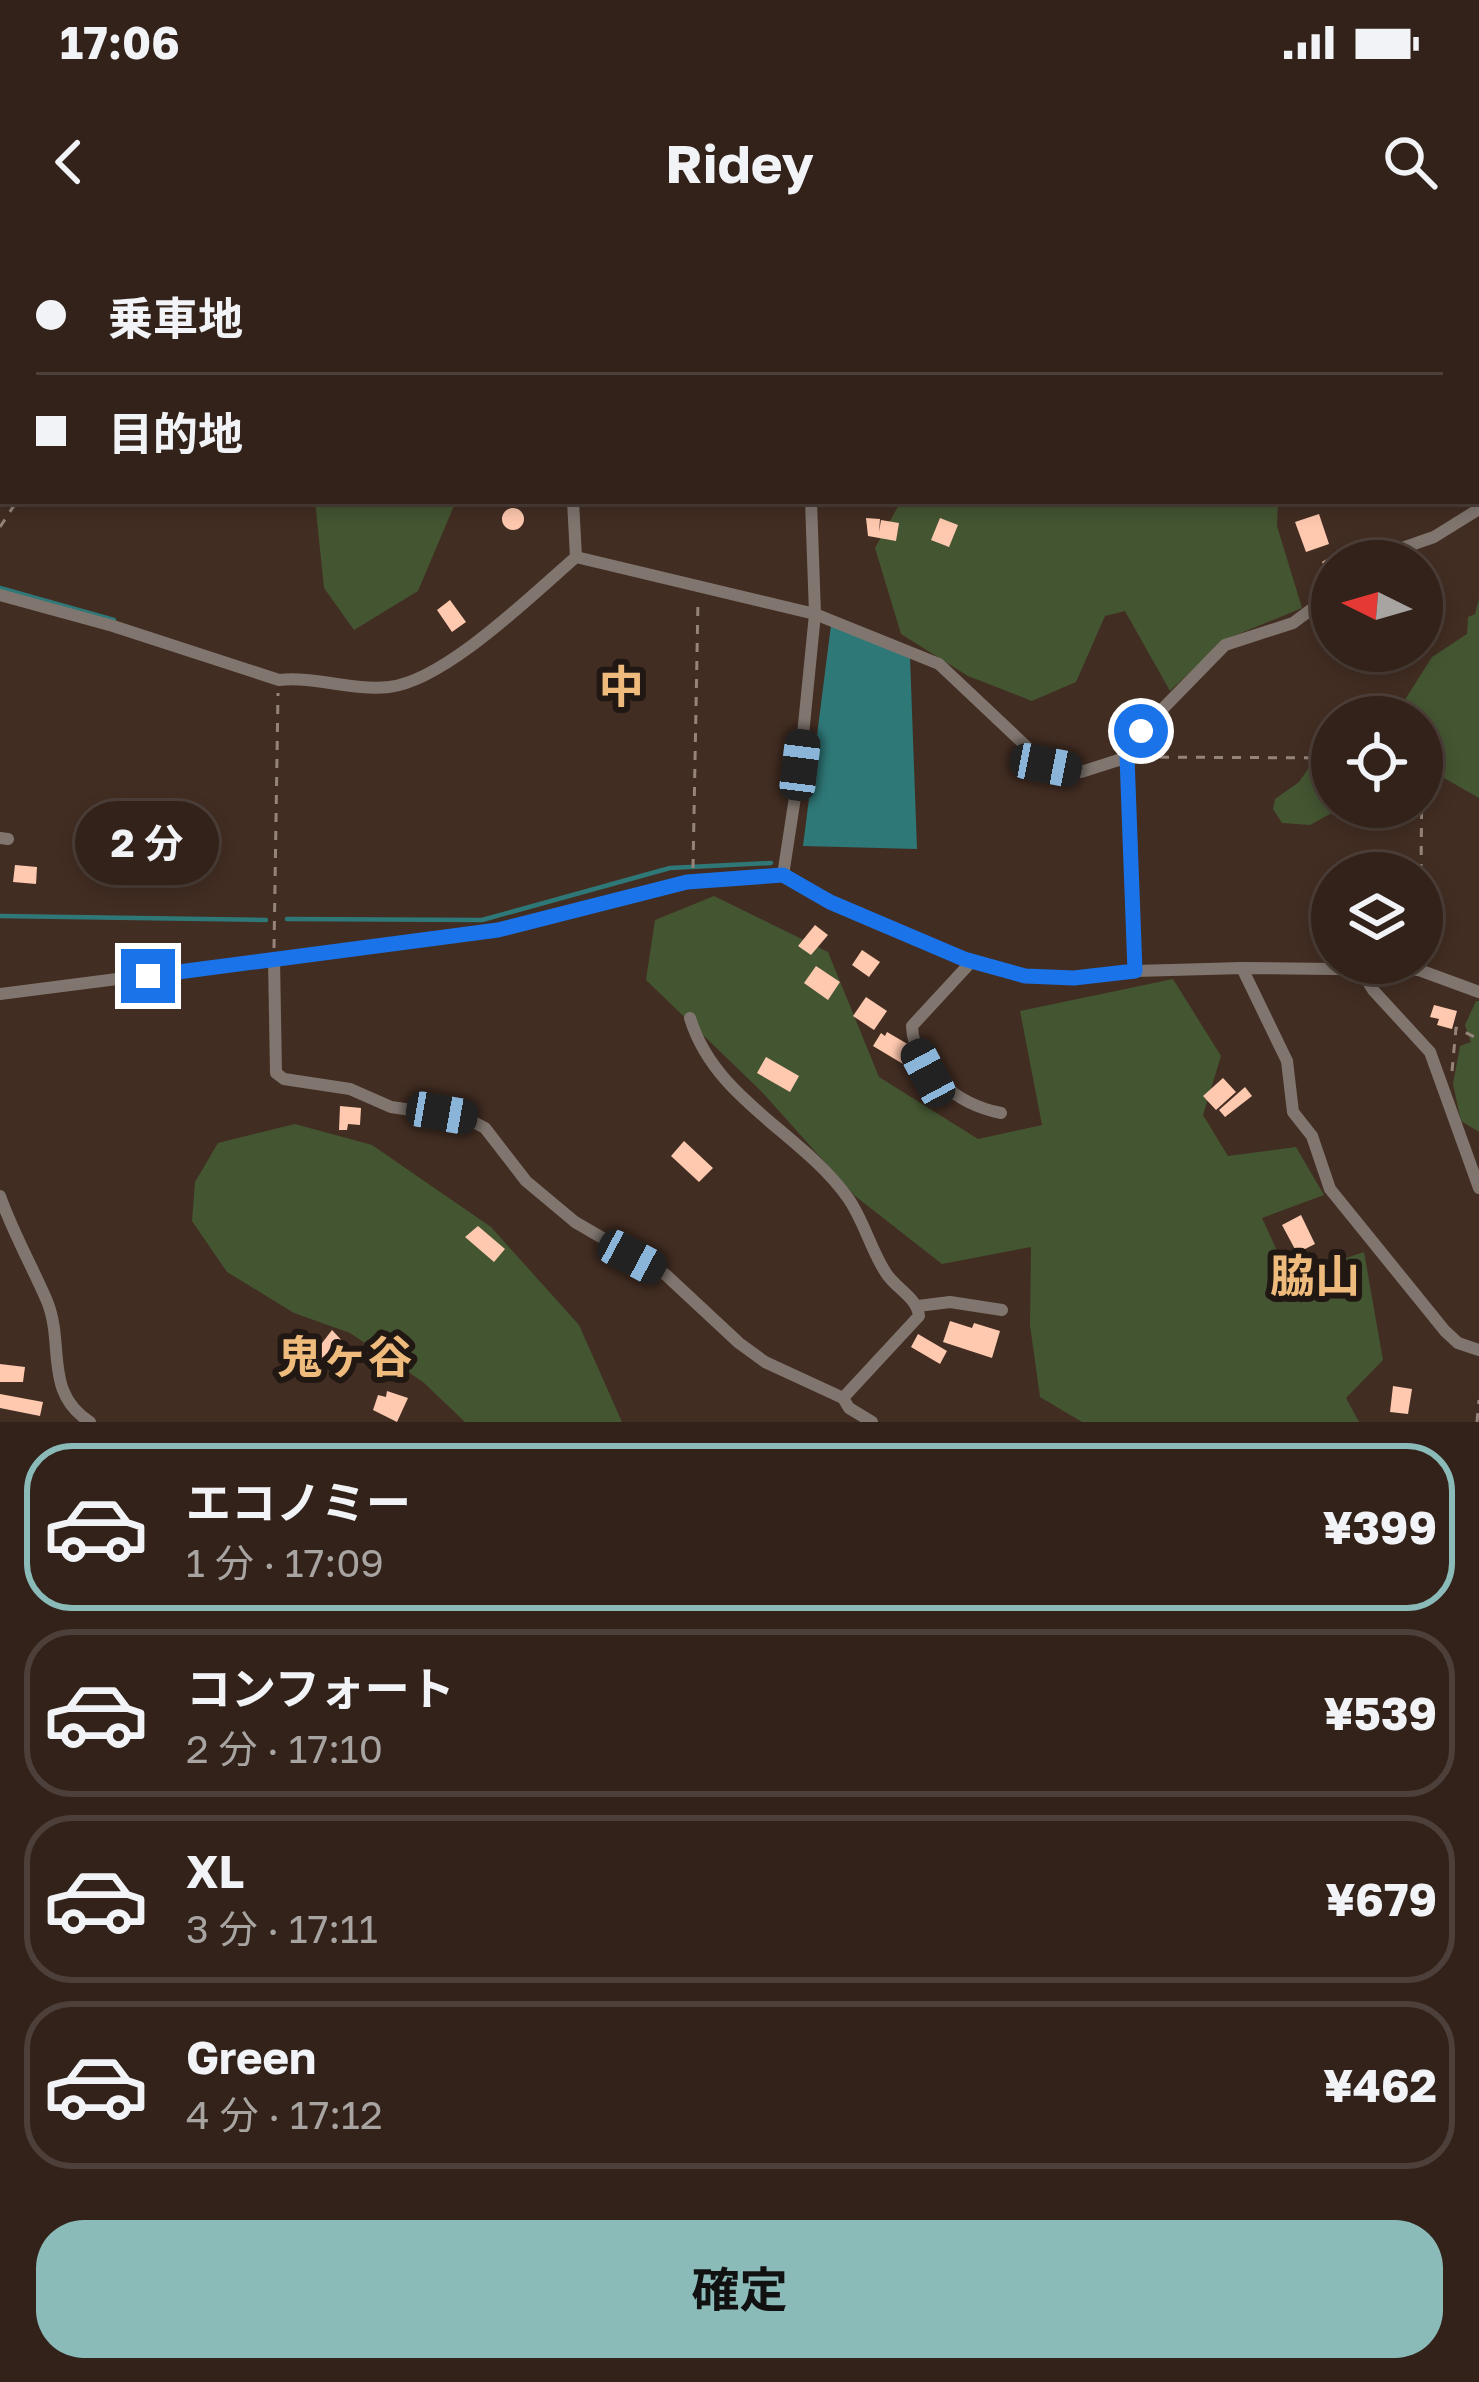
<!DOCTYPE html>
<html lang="ja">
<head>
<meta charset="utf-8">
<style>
	:root { --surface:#32221a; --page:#3d2f27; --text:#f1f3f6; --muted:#a8a4a2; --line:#4d3f39; --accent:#8bbbb9 }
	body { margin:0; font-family:"Golos Text","Noto Sans JP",sans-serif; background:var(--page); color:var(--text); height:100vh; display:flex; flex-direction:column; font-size:45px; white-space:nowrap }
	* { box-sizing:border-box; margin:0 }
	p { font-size:39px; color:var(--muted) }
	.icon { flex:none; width:66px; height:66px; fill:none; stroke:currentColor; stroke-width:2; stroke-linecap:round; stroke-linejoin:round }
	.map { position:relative; height:1182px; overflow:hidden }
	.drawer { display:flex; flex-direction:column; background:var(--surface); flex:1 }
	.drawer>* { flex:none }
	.guide { position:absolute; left:0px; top:0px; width:1479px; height:264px; box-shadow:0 6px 18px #0003,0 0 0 3px var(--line); display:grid; align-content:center; height:264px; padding:0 36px; background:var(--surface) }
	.needle { width:78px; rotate:275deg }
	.controls { position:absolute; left:1311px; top:300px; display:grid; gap:24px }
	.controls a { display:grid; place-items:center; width:132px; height:132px; border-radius:50%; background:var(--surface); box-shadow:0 6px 18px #0003,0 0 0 3px var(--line); font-size:60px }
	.end { position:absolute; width:54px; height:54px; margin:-27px; border:15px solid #1a73e8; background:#fff; box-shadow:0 0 0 6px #fff }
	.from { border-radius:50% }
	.bubble { position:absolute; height:84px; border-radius:42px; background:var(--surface); box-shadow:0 6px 18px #0003,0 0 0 3px var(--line); font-size:39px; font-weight:700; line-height:84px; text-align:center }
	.car { position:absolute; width:36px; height:72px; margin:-36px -18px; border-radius:15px; box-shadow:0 0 9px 3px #0007; background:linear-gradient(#222 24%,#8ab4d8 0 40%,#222 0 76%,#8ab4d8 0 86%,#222 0) }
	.guide b { display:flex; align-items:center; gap:42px; height:114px; font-size:45px }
	.guide b+b { border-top:3px solid var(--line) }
	.guide i { width:30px; height:30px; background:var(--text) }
	ul { padding:21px 0 0; list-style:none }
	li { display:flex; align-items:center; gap:36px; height:168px; margin:0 24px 18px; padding:0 12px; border:6px solid var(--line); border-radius:48px }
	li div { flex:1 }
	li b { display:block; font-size:45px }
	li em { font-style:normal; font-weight:700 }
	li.active { border-color:var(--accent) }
	li>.icon { width:108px; height:108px; stroke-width:1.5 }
	.action { display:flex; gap:24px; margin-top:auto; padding:24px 36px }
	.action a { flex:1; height:138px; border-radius:48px; background:var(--accent); color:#111; font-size:48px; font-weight:700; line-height:138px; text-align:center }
	.status { display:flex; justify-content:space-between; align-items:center; height:84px; padding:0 60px; background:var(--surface); direction:ltr }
	.status svg { height:33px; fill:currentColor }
	header { display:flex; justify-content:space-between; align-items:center; height:156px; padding:0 36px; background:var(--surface); font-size:54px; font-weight:700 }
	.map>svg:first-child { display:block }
</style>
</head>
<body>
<div class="status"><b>17:06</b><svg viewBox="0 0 49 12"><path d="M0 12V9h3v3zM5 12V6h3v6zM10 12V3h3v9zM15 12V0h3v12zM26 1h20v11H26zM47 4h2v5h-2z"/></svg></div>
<header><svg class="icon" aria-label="back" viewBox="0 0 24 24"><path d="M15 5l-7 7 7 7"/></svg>Ridey<svg class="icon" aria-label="search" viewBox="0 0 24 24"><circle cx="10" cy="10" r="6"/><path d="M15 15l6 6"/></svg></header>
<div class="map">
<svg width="1479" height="1182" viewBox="0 0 1479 1182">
	<rect width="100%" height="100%" fill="#422d22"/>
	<!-- green -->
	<g fill="#445532">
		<polygon points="877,0 1479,0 1479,186 1476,187 1476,3 875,3"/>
		<polygon points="315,261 456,261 418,351 354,390 324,348"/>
		<polygon points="901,261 1278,261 1277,286 1302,368 1224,400 1170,451 1125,371 1105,376 1076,442 1032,461 968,436 901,394 875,308"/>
		<polygon points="1479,359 1479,558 1437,534 1422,535 1422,477 1394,477 1432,417 1467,394 1468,377 1475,374"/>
		<polygon points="1310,526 1332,528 1332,567 1343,567 1310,585 1282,583 1273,569 1275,559 1299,542"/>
		<polygon points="714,656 828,712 879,837 978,899 1042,885 1020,771 1173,739 1221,816 1203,875 1228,916 1296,907 1324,955 1262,978 1289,1037 1364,1012 1383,1120 1346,1158 1359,1182 1082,1182 1040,1157 1030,1085 1031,1007 942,1024 855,956 761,851 646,740 655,680"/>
		<polygon points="1476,761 1479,761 1479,892 1461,881 1453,844 1460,806 1471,802 1465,785"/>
		<polygon points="295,884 372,905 491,987 579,1085 622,1182 465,1182 423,1142 350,1093 294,1073 227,1032 192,981 195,942 218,903"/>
	</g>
	<!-- water -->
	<polygon fill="#2f7878" points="831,385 910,417 917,609 803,606"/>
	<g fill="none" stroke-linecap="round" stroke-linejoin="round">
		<!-- stream -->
		<g stroke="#2f7878" stroke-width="4.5">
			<polyline points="0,348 114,380"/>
			<polyline points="0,676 266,680"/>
			<polyline points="287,679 482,680 670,628 771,623"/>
		</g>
	</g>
	<!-- building -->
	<g fill="#ffc9af">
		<circle cx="513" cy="279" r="11"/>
		<polygon points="1319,274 1329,304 1306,312 1295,282"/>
		<polygon points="866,278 880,279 879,292 881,280 899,283 896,301 868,296"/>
		<polygon points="940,278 958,285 949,307 931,300"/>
		<polygon points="1351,304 1360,321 1332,321 1326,329 1322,322"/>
		<polygon points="450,360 466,382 452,392 437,370"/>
		<polygon points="15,625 37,627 36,644 13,642"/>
		<polygon points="815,685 828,695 811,715 798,706"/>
		<polygon points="862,710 880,722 869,737 852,725"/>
		<polygon points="816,726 840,742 828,760 804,743"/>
		<polygon points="866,757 887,771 874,790 853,776"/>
		<polygon points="1434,765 1457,771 1452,789 1437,785 1439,779 1430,777"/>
		<polygon points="887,792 911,806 909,810 915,814 908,827 873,806 881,793 885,796"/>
		<polygon points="766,817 799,836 790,852 757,833"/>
		<polygon points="1223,838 1236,852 1216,870 1203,856"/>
		<polygon points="1245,847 1252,856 1225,877 1219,870"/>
		<polygon points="340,866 361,868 360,885 348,884 347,890 339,890"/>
		<polygon points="684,901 713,928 699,942 671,916"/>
		<polygon points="1301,975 1315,1004 1297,1013 1282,985"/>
		<polygon points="478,986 505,1009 494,1022 465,997"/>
		<polygon points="950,1081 972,1088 974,1083 1000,1091 992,1118 943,1102"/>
		<polygon points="332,1090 346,1105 325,1127 313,1115"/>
		<polygon points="918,1094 947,1111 940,1124 911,1107"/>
		<polygon points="0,1124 25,1127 23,1142 0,1142"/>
		<polygon points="1393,1146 1412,1149 1408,1174 1390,1172"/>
		<polygon points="387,1151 408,1158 397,1182 373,1170 378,1155 386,1157"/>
		<polygon points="0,1154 43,1162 40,1176 0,1168"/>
	</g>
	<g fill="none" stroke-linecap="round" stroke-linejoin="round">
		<!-- path -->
		<g stroke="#96847b" stroke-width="3" stroke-dasharray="9 9" stroke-linecap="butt">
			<polyline points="0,176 3,177"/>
			<polyline points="0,287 17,261"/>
			<polyline points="1142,517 1332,518"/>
			<polyline points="693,628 698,361"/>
			<polyline points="1421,633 1422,527"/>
			<polyline points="274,708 278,453"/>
			<polyline points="1452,831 1456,788 1479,799"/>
			<polyline points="1477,1182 1479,1160"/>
		</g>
		<!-- street -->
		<g stroke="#80766f" stroke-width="12">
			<polyline points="558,3 560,0"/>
			<polyline points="834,3 835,0"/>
			<polyline points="573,261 576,317"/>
			<polyline points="576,317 815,374 939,424 1046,525 1081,532 1128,517 1141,491 1225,405 1293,383 1332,354"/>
			<polyline points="1377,321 1385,314 1434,297 1479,269"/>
			<path d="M0,355l113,31 166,54c37,-4 72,11 110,7 56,-6 144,-93 187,-130"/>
			<polyline points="1128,517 1135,731"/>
			<polyline points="0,598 8,599"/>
			<polyline points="783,635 800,525 815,374 811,261"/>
			<polyline points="274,719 276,833 284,839 350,849 391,867 466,878 485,888 526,941 575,982 666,1035 739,1103 765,1122 843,1158 849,1168 872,1182"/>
			<path d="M972,721l-60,65c2,45 47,79 89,87"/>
			<polyline points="1242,728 1287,821 1293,872 1312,896 1330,949 1445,1091 1458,1103 1479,1110"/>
			<polyline points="1361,730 1373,750 1430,812 1479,948"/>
			<polyline points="0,754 498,690 687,642 783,635 830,662 964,719 1025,735 1074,738 1135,731 1242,728 1419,730 1479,752"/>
			<path d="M690,778c25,82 111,114 158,180 16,23 23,52 38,75 10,16 31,24 33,43l-76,82"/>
			<path d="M0,956c13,37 32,70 47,105 18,44 -4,91 43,121"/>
			<polyline points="918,1066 950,1062 1002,1070"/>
		</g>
	</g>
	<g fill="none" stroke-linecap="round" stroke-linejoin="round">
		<!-- route -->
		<polyline stroke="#1a73e8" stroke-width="15" points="148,736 498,690 687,642 783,635 830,662 964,719 1025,736 1074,738 1135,731 1127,517 1141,491"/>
	</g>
	<g text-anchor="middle" stroke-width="12" stroke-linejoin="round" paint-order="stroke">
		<!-- neighbourhood labels -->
		<g font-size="45" font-weight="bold" fill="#efbb7c" stroke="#221813">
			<text x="621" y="463">中</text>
			<text x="1315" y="1052">脇山</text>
			<text x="345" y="1133">鬼ヶ谷</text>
		</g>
	</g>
</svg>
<div class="controls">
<a><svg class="needle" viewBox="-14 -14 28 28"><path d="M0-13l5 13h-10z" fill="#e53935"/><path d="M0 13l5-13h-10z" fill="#a8a4a2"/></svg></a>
<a><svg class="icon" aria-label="locate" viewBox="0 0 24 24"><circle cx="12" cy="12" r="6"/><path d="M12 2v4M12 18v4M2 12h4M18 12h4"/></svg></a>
<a><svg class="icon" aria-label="layers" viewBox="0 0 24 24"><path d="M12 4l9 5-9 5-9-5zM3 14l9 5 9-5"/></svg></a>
</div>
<i class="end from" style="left:1141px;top:491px"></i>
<i class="end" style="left:148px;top:736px"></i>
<div class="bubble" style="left:75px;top:561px;width:144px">2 分</div>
<i class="car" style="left:800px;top:525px;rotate:7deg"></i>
<i class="car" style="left:1046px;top:525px;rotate:101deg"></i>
<i class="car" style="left:928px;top:833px;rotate:332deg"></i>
<i class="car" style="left:442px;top:873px;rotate:100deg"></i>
<i class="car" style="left:632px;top:1017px;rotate:118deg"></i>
<div class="guide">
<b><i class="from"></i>乗車地</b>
<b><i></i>目的地</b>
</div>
</div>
<section class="drawer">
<ul>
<li class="active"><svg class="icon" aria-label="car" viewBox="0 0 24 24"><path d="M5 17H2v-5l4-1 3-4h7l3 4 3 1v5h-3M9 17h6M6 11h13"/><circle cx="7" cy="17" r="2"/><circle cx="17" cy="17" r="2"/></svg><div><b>エコノミー</b><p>1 分 · 17:09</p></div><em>¥399</em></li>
<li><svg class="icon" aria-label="car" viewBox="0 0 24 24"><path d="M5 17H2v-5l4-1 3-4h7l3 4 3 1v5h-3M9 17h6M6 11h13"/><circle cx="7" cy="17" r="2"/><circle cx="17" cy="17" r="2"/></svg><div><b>コンフォート</b><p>2 分 · 17:10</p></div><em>¥539</em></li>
<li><svg class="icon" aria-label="car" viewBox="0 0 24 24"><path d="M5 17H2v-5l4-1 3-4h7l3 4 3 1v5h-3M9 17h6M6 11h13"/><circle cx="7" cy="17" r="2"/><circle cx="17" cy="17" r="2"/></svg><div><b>XL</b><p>3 分 · 17:11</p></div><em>¥679</em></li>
<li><svg class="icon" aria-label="car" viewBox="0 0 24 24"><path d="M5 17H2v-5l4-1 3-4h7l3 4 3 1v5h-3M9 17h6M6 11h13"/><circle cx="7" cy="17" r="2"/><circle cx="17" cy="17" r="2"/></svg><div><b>Green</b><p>4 分 · 17:12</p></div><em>¥462</em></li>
</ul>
<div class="action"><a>確定</a></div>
</section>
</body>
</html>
